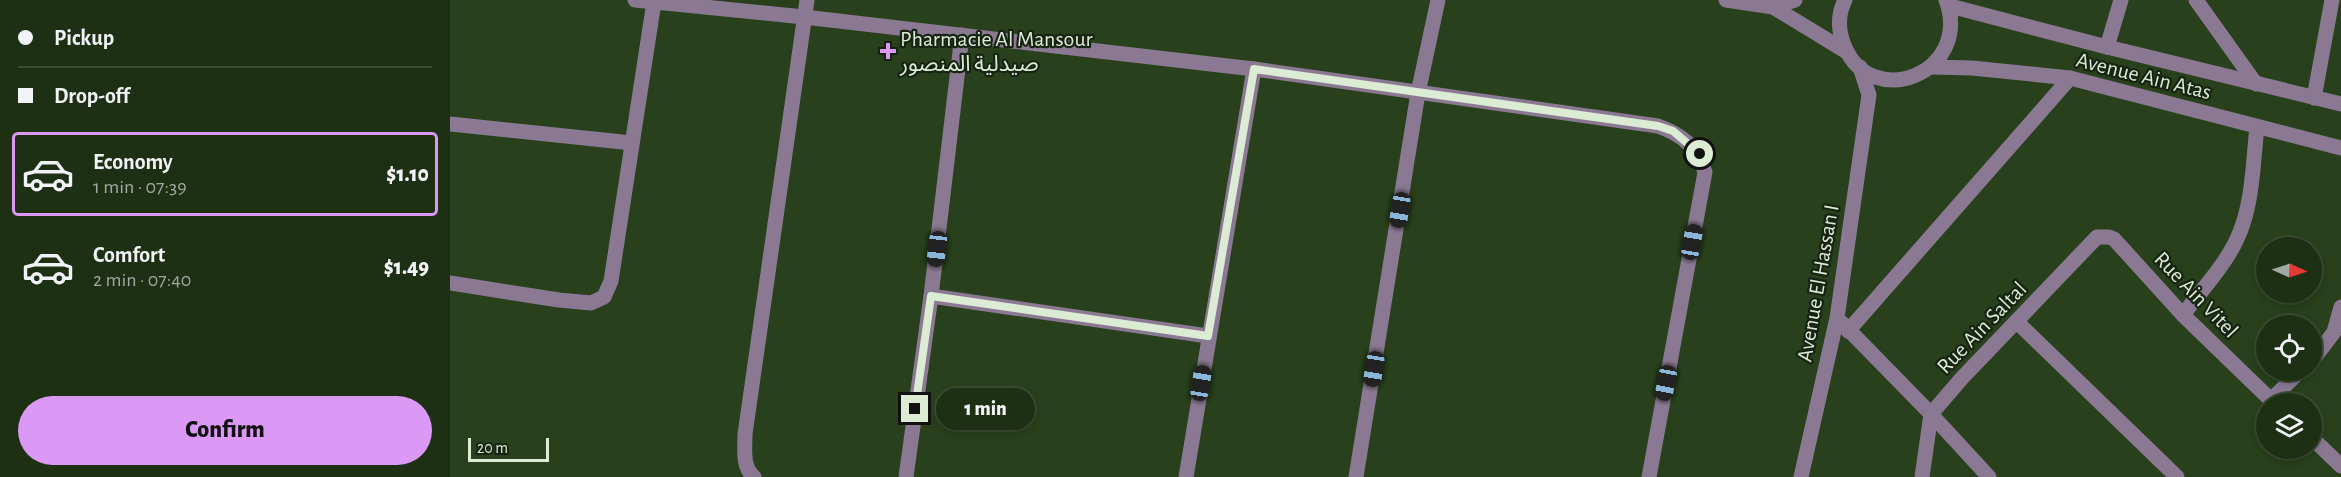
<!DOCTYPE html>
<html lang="en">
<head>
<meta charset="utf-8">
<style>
	:root { --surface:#1e3014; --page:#26381d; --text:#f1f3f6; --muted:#a1a9a0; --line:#3c4b34; --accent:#db99f5 }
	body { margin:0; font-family:"Alegreya Sans","Noto Sans Arabic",sans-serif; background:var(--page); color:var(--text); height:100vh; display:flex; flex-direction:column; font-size:22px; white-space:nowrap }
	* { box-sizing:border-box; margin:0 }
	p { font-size:20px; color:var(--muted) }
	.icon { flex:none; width:33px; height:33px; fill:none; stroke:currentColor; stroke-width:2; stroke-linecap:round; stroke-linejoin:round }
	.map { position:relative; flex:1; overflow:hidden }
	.side { display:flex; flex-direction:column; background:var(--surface); width:450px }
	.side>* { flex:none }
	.top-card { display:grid; align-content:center; height:132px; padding:0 18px; background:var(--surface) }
	.needle { width:39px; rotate:93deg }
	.controls { position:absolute; left:1806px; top:237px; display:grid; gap:12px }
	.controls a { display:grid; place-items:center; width:66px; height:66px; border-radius:50%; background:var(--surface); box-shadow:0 3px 9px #0003,0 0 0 2px var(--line); font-size:30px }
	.scale { position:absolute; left:18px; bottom:15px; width:81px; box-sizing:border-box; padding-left:6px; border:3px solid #dbebd4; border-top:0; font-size:16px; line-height:21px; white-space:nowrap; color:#dbebd4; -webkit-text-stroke:4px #182413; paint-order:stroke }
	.end { position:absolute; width:27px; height:27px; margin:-14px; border:8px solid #dbebd4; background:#111; box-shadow:0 0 0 3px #111 }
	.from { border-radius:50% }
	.bubble { position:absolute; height:42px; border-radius:21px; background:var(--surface); box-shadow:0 3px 9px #0003,0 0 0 2px var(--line); font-size:20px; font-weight:800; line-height:42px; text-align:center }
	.car { position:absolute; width:18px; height:36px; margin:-18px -9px; border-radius:8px; box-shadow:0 0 4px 2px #0007; background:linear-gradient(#222 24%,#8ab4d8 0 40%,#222 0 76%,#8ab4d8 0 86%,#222 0) }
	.top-card b { display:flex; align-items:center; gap:21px; height:57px; font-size:22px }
	.top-card b+b { border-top:2px solid var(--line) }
	.top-card i { width:15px; height:15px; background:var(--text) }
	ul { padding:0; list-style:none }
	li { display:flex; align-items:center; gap:18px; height:84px; margin:0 12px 9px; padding:0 6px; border:3px solid transparent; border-radius:6px }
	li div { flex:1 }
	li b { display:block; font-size:22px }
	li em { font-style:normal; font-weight:800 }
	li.current { border-color:var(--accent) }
	li>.icon { width:54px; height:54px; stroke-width:1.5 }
	.button { display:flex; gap:12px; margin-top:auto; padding:12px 18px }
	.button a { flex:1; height:69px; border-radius:36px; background:var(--accent); color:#111; font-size:24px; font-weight:800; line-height:69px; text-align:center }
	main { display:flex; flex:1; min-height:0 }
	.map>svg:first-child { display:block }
</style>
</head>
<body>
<main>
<section class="side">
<div class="top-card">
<b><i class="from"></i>Pickup</b>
<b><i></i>Drop-off</b>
</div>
<ul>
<li class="current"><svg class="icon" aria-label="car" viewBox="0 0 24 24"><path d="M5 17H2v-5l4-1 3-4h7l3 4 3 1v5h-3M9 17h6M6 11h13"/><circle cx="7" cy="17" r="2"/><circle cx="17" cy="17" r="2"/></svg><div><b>Economy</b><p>1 min · 07:39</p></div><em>$1.10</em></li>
<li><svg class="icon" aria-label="car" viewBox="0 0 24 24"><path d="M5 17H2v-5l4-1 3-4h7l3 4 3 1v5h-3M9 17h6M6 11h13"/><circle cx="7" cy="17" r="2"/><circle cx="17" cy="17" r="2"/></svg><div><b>Comfort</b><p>2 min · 07:40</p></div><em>$1.49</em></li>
</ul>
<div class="button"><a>Confirm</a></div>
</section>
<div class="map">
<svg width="1891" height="477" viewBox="0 0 1891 477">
	<rect width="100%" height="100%" fill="#28401b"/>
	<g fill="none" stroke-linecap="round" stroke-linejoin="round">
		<!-- minor -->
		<g stroke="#8b7993" stroke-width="15">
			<path d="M185,0l169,17 450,52 404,57c25,9 39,21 47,46l-56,305"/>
			<polyline points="1276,0 1323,7 1397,52"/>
			<path d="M1395,0c-7,14 -7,30 -1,45 27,68 129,28 102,-45"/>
			<polyline points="1746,0 1806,84"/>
			<polyline points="1323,7 1345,0"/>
			<polyline points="1501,14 1504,7 1657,47 1891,104"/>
			<polyline points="1657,47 1671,0"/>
			<polyline points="1482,67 1522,68 1620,78 1891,148"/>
			<polyline points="1864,98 1882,0"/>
			<polyline points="0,124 182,143"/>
			<polyline points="0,283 109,300 141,303 154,297 161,281 204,2"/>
			<polyline points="481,296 758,336"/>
			<path d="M1733,315c19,-26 45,-52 57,-83 13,-32 13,-71 17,-105"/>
			<polyline points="1567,322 1727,477"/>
			<polyline points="1392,323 1481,414 1539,477"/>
			<polyline points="1398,331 1620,78"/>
			<polyline points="1862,361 1884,332 1891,307"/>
			<polyline points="1821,400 1851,370"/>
			<polyline points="1862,438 1891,466"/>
			<path d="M304,477c-12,-10 -9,-28 -9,-43l62,-434"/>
			<polyline points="456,477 481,296 512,35"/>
			<polyline points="736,477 804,69"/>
			<polyline points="906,477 968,93 988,0"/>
			<polyline points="1351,477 1387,318 1419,95 1410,67"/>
			<polyline points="1472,477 1481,414 1512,378 1647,237 1659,237 1664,239 1733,315 1825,404"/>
		</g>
	</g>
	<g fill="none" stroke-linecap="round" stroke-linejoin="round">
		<!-- route -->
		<polyline stroke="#dbebd4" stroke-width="8" points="465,409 481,296 758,336 804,69 1208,126 1223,131 1250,154"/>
	</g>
	<!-- markers -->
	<path fill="#db99f5" stroke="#182413" stroke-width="2" d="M435 42h6v6h6v6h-6v6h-6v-6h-6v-6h6z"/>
	<g text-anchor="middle" stroke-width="4.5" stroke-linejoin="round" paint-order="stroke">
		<!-- poi labels -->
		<g font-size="22" fill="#dbebd4" stroke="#182413" text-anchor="start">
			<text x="450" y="46">Pharmacie Al Mansour<tspan x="450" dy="25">صيدلية المنصور</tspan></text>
		</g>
		<!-- street labels -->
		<g font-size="22" fill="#dbebd4" stroke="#182413">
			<text transform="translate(1694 75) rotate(14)" y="8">Avenue Ain Atas</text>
			<text transform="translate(1367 283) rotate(-80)" y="8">Avenue El Hassan I</text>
			<text transform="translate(1747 294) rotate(46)" y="8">Rue Ain Vitel</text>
			<text transform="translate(1531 327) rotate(-46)" y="8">Rue Ain Saltal</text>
		</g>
	</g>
</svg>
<div class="controls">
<a><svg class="needle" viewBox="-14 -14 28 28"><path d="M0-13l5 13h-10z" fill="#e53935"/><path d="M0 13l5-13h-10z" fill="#a1a9a0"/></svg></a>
<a><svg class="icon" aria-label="locate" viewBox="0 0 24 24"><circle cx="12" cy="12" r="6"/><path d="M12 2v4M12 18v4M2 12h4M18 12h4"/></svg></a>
<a><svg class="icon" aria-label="layers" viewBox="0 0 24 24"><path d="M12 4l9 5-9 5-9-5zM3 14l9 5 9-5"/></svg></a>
</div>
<div class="scale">20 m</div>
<i class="end from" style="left:1250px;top:154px"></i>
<i class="end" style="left:465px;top:409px"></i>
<div class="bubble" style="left:486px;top:388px;width:99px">1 min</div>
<i class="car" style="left:950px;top:210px;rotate:189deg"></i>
<i class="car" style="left:1242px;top:242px;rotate:10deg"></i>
<i class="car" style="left:487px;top:249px;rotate:187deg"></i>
<i class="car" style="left:924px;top:369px;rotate:189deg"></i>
<i class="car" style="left:751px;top:383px;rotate:9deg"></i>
<i class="car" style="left:1216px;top:383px;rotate:191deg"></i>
</div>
</main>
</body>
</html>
